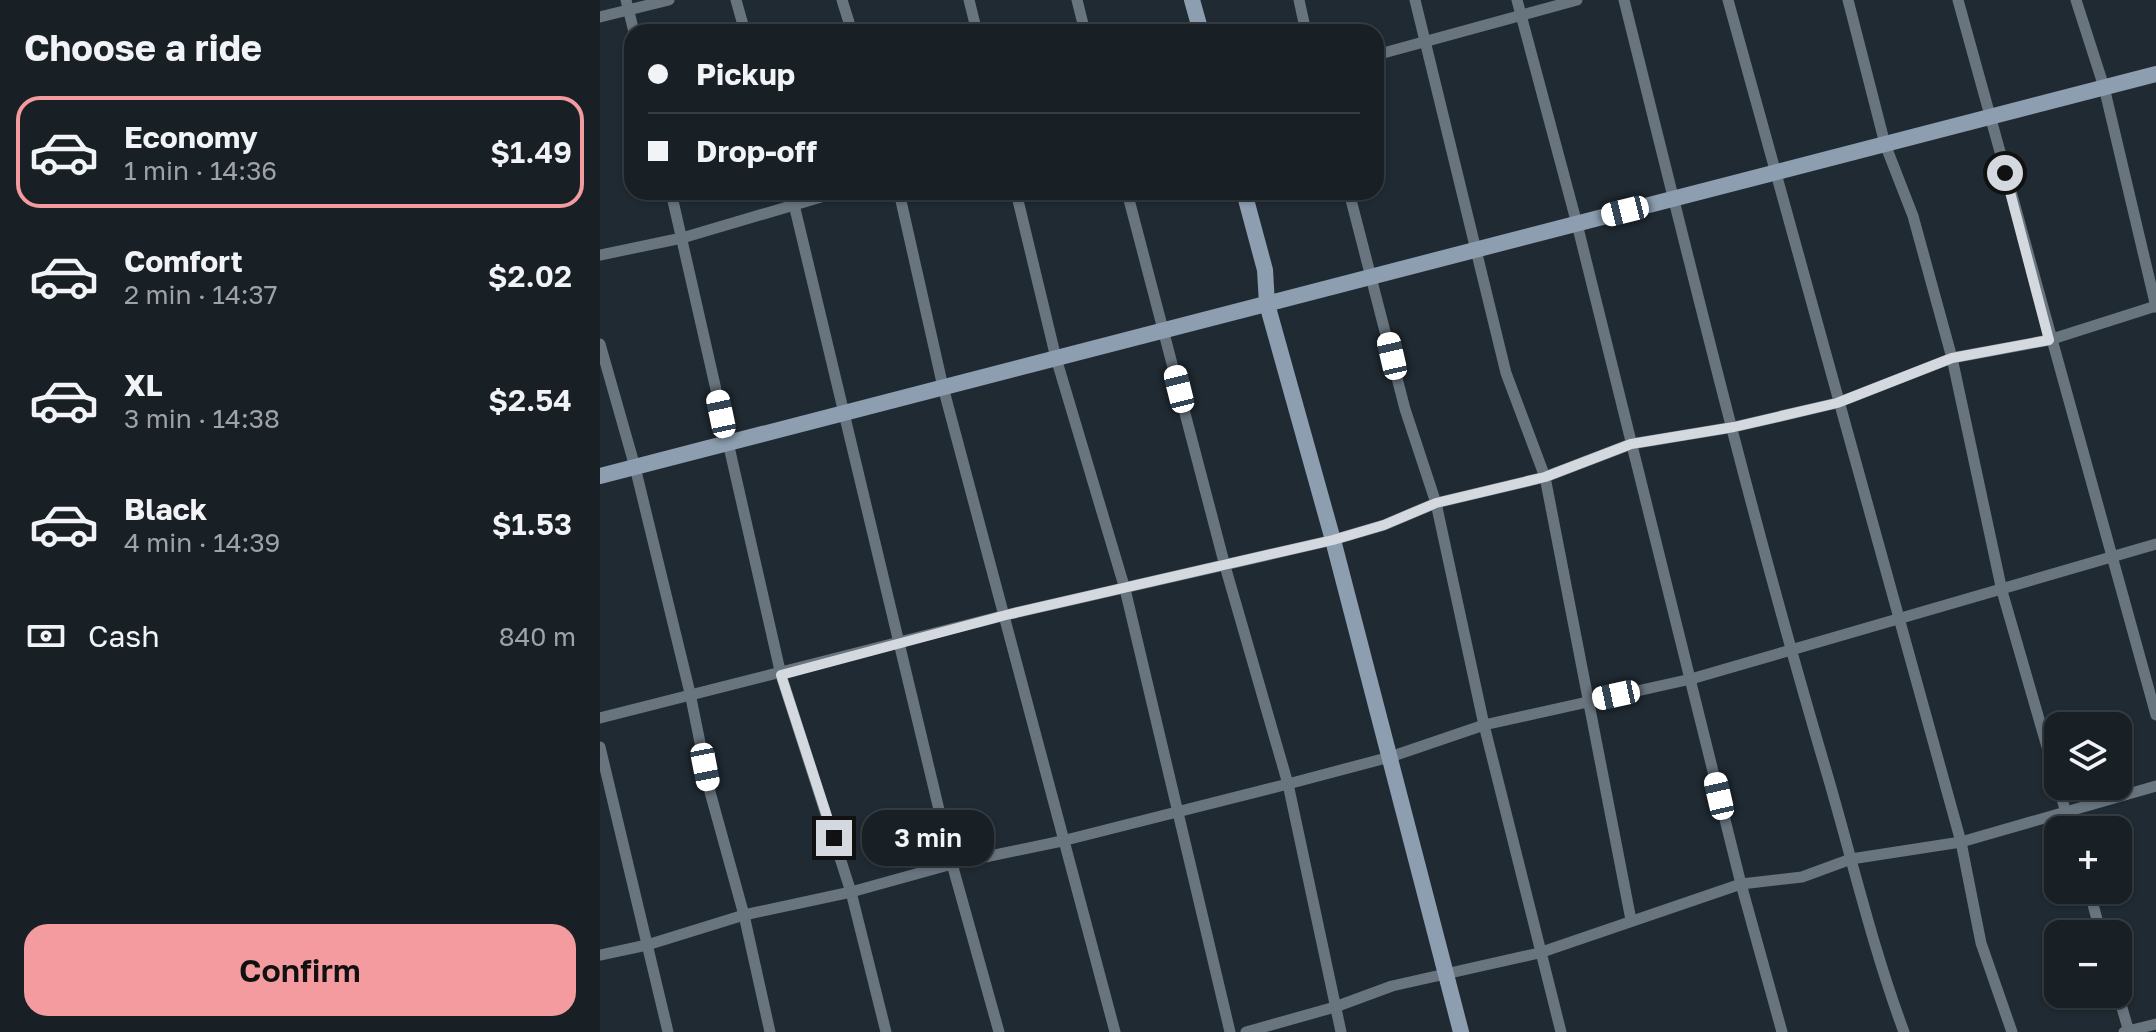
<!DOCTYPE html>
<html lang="en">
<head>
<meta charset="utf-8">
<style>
	:root { --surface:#182026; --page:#252d32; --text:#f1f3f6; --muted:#9fa3a7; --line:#363e43; --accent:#f49b9f }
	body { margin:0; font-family:"Golos Text",sans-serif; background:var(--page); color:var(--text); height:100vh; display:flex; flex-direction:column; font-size:30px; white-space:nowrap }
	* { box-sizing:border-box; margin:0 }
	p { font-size:26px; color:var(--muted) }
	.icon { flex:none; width:44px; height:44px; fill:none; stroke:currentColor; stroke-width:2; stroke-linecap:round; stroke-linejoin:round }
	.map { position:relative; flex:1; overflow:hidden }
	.drawer { display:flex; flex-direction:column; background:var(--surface); width:600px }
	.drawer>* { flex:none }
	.banner { position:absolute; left:24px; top:24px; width:760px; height:176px; border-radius:24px; box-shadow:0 2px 6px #0004,0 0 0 2px var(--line); display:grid; align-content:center; height:176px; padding:0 24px; background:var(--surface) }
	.fabs { position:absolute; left:1444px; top:712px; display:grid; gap:16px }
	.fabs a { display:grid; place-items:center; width:88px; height:88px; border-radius:16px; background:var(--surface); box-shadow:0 2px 6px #0004,0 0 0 2px var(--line); font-size:40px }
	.end { position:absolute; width:36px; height:36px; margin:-18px; border:10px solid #d3d9df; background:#111; box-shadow:0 0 0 4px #111 }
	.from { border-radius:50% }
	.bubble { position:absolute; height:56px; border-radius:24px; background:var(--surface); box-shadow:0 2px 6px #0004,0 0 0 2px var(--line); font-size:26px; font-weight:600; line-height:56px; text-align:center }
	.car { position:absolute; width:24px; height:48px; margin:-24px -12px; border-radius:10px; box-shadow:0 0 6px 2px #0007; background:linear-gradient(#fff 24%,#345 0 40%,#fff 0 76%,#345 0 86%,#fff 0) }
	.banner b { display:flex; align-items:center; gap:28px; height:76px; font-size:30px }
	.banner b+b { border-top:2px solid var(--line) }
	.banner i { width:20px; height:20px; background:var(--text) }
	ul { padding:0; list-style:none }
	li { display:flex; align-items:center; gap:24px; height:112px; margin:0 16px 12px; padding:0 8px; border:4px solid transparent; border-radius:24px }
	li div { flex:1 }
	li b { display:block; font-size:30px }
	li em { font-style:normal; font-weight:600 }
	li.active { border-color:var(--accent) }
	li>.icon { width:72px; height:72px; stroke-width:1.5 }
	h2 { padding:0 24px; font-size:36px; line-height:96px }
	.pay { display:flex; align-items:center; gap:20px; height:88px; padding:0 24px; font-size:30px }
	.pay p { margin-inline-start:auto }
	.action { display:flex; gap:16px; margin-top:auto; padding:16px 24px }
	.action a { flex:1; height:92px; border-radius:24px; background:var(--accent); color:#111; font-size:32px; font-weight:600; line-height:92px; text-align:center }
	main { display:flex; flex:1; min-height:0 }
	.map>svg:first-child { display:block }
</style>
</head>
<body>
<main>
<section class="drawer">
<h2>Choose a ride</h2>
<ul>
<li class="active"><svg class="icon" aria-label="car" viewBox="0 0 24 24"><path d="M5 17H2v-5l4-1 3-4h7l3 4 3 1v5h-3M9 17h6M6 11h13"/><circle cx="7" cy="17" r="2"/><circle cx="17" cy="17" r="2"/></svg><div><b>Economy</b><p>1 min · 14:36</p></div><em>$1.49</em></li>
<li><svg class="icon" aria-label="car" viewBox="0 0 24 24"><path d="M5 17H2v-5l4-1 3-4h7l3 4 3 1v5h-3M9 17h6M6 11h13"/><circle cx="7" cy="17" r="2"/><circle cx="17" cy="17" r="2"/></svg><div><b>Comfort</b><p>2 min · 14:37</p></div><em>$2.02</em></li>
<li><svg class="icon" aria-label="car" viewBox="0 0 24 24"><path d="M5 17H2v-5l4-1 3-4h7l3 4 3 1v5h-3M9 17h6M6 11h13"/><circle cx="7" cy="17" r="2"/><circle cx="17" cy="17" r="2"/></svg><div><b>XL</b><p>3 min · 14:38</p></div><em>$2.54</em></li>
<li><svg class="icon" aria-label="car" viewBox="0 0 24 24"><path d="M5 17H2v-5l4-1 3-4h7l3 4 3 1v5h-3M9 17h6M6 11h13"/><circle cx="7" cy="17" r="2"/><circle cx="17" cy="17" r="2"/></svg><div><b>Black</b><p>4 min · 14:39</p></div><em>$1.53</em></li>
</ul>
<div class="pay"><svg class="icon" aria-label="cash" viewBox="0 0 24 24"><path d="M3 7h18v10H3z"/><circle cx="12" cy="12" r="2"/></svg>Cash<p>840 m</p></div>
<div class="action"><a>Confirm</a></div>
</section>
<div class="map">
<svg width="1556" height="1032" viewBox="0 0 1556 1032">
	<rect width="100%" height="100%" fill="#202a32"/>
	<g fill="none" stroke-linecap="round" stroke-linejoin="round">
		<!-- street -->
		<g stroke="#68747e" stroke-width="11">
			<polyline points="26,0 34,32"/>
			<polyline points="136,0 145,32"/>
			<polyline points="242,0 252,32"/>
			<polyline points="369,0 377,32"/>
			<polyline points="477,0 485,32"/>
			<polyline points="699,0 706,32"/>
			<polyline points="815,0 906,373 945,477 1031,920"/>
			<polyline points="917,0 977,224 1141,884 1182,1032"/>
			<path d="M1024,0c65,260 128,521 204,777 25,86 45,172 76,255"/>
			<polyline points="1128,0 1361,842 1381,943 1412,1032"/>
			<polyline points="1248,0 1285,144 1313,216 1352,358 1402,591 1471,830"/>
			<polyline points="1358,0 1556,715"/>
			<polyline points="1476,0 1504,87 1556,307"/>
			<polyline points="0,17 69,0"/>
			<polyline points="776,55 977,0"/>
			<polyline points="71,192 181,675 251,892 286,1032"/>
			<polyline points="191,192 352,864 399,1032"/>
			<polyline points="299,192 343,387 515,1032"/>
			<polyline points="416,192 456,358 525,589 630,1032"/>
			<polyline points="527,192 625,566 688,784 741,1032"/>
			<polyline points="749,192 805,409 836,503 884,725 961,1032"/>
			<polyline points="0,255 82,238 238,192"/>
			<polyline points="0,344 35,467 90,693 110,792 144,915 170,1032"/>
			<polyline points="0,718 406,615 733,540 784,525 836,503 945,477 1031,444 1134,427 1237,403 1352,358 1449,340 1556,306"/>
			<polyline points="0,747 68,1032"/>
			<polyline points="1489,890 1501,934"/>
			<polyline points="0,955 47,945 144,915 251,892 352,864 462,841 688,784 790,757 884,725 1091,679 1556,544"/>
			<polyline points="1518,994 1529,1032"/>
			<polyline points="646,1032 735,1007 792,986 939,953 1141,884 1202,877 1251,859 1361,842 1556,786"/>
			<polyline points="1524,1032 1556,1024"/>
		</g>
		<!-- secondary -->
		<g stroke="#8c9eaf" stroke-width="16">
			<polyline points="592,0 601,32"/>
			<polyline points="644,192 665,270 667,304 733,540 861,1032"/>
			<polyline points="0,476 1556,74"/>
		</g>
	</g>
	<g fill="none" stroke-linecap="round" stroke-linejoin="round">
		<!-- route -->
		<polyline stroke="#d3d9df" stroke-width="10" points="234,838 181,675 406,615 733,540 784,525 836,503 945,477 1031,444 1134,427 1237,403 1352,358 1449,340 1405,173"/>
	</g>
</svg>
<div class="fabs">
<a><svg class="icon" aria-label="layers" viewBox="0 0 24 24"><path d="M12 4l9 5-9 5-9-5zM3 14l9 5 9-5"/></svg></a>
<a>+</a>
<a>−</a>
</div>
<i class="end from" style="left:1405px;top:173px"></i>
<i class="end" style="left:234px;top:838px"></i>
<div class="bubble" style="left:262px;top:810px;width:132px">3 min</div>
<i class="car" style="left:1025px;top:211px;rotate:256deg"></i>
<i class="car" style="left:792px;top:356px;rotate:347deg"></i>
<i class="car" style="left:579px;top:389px;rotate:346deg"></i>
<i class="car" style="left:121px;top:414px;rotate:348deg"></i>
<i class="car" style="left:1016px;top:695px;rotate:258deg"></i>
<i class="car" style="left:105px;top:767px;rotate:169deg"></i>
<i class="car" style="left:1119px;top:796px;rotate:347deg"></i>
<div class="banner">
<b><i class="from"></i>Pickup</b>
<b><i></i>Drop-off</b>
</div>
</div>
</main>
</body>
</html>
